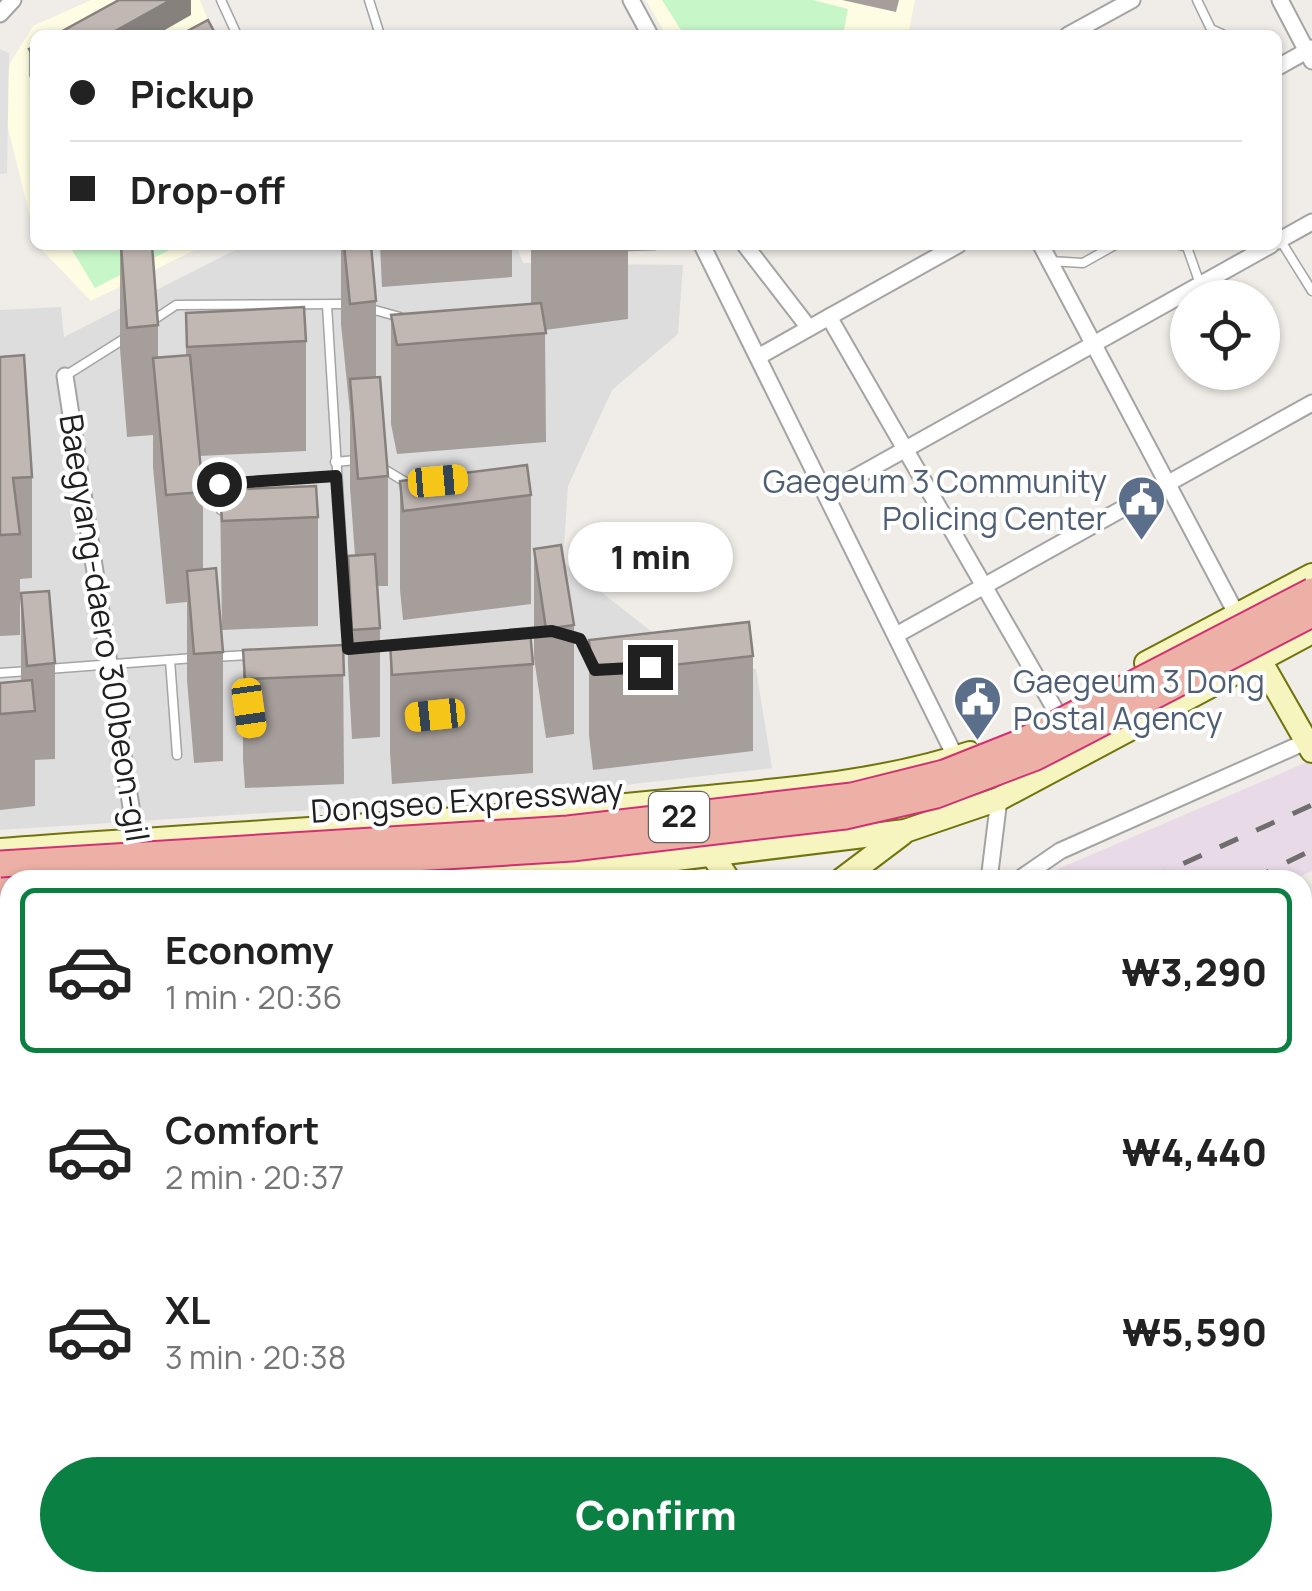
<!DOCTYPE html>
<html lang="en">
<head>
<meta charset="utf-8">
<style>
	:root { --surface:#fff; --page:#f6f6f6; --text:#222; --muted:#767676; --line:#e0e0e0; --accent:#0b8043 }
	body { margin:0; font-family:Manrope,sans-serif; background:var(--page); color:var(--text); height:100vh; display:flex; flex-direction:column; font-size:38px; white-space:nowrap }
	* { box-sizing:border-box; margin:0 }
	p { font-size:32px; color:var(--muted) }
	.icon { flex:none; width:55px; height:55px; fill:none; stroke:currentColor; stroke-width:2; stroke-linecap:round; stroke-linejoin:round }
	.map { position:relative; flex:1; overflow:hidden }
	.drawer { position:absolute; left:0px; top:870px; width:1312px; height:722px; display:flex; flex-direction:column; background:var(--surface); border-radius:30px 30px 0 0; box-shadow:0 2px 8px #0004 }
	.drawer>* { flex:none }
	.hud { position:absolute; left:30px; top:30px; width:1252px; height:220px; border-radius:15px; box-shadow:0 2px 8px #0004; display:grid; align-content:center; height:220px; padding:0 40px; background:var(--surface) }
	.tools { position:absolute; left:1170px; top:280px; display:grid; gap:20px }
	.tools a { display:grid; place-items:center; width:110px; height:110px; border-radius:50%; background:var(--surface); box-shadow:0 2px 8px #0004; font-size:50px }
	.end { position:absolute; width:45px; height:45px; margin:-22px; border:12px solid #202020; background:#fff; box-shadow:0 0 0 5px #fff }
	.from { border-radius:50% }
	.bubble { position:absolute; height:70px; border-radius:35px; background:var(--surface); box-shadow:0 2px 8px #0004; font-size:32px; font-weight:800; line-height:70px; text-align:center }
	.car { position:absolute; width:30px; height:60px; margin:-30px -15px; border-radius:12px; box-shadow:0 0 8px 2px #0007; background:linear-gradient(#f5c518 24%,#345 0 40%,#f5c518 0 76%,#345 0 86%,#f5c518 0) }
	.hud b { display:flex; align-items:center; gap:35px; height:95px; font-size:38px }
	.hud b+b { border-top:2px solid var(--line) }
	.hud i { width:25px; height:25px; background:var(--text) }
	ul { padding:18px 0 0; list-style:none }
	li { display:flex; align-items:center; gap:30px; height:165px; margin:0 20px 15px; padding:0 20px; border:5px solid transparent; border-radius:15px }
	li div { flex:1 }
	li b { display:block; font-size:38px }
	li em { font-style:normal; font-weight:800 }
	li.selected { border-color:var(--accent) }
	li>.icon { width:90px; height:90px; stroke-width:1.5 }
	.cta { display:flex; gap:20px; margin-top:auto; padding:20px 40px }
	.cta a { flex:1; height:115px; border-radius:60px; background:var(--accent); color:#fff; font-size:40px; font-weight:800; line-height:115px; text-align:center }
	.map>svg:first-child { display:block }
</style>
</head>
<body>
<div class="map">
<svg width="1312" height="1591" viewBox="0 0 1312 1591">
	<defs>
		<pattern id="grass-tufts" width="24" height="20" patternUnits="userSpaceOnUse" patternTransform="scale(2.5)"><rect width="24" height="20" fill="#cfe7b0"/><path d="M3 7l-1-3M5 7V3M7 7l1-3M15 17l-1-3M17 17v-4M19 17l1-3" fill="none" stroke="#b1c697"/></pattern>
	</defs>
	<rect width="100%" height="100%" fill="#f0ece7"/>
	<!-- residential -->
	<polygon fill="#dedddd" points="245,245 516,245 523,263 683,265 678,334 612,390 568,486 563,562 685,658 756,669 772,768 529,796 0,830 0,310 61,307 64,337"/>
	<!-- commercial -->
	<polygon fill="#f0d8d8" points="1303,1566 1312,1569 1312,1591 1279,1591 1282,1583 1302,1582"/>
	<!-- education -->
	<g fill="#fefce3">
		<polygon points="91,0 200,0 214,35 35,35 35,237 3,108 10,63 33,26"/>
		<polygon points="646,0 915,0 908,35 666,35"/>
		<polygon points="37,245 205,245 91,301"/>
	</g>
	<!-- railway -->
	<polygon fill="#e9dae7" points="1312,760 1312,871 1292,880 1046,880 1044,875"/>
	<!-- grass -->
	<polygon fill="url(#grass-tufts)" points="425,1582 479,1583 486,1591 416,1591"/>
	<!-- park -->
	<g fill="#c7f7c8">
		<polygon points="662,0 813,0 848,9 843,35 684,35"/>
		<polygon points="69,245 179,245 95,288"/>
	</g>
	<!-- parking -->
	<polygon fill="#e0e0e0" points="0,49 9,53 7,173 0,174"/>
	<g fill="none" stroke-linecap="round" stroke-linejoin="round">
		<defs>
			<g id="service">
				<polyline points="221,0 237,35"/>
				<polyline points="369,0 380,35"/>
				<polyline points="1197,0 1211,29 1224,35"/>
				<polyline points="1279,238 1312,291"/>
				<polyline points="1180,245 1187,247 1200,284"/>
				<polyline points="618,246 655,245"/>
				<polyline points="1050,261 1083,263 1115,245"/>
				<polyline points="327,305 348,649"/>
				<polyline points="371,309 400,317"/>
				<polyline points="152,321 176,305 348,304"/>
				<polyline points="65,376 127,337"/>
				<polyline points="335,462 356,460"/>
				<polyline points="382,468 409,484"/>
				<polyline points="221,510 219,484 336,476"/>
				<polyline points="567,634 580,639 591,657"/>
				<polyline points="213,657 249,655"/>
				<polyline points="170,660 177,755"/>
				<polyline points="48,669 194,658"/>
				<polyline points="0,673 29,671"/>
				<polyline points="550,1591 552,1582"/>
			</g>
			<g id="minor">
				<polyline points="631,0 650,35"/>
				<polyline points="1280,0 1312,61"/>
				<polyline points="0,14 13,0"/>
				<polyline points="1068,35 1132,0"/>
				<polyline points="1278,67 1312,48"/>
				<polyline points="1278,241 1312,222"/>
				<polyline points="702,245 956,758"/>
				<polyline points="745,245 809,328"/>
				<polyline points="1041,245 1237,615"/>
				<polyline points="829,317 958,245"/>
				<polyline points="758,357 829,317 1056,711"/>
				<polyline points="65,376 137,846"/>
				<polyline points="827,493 1271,245"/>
				<polyline points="898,634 1312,403"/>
				<polyline points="989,880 999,799"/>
				<polyline points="1018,880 1060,851 1312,739"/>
				<polyline points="1302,935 1312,935"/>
				<polyline points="0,997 10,1000"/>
				<polyline points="0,1053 10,1053"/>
				<polyline points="1302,1094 1312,1094"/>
				<polyline points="1302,1169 1312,1169"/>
				<polyline points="1302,1198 1312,1202"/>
				<polyline points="151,1591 160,1582"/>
				<polyline points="640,1591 642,1582"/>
				<polyline points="971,1591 973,1582"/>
			</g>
			<g id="secondary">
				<polyline points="1261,662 1312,751"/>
				<polyline points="1146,663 1312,575"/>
				<path d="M0,850c219,-17 438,-26 657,-48 103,-11 215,-16 313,-49"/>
				<polyline points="712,855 729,880"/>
				<polyline points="340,880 644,863 905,831 999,799 1312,632"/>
				<polyline points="841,880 902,834"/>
				<polyline points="0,903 10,903"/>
				<polyline points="0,1281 10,1279"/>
				<polyline points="0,1325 10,1324"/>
				<polyline points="1302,1477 1312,1480"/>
				<polyline points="1302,1520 1312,1522"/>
				<polyline points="309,1591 312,1582"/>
			</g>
			<polyline id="trunk" points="0,884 10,883"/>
		</defs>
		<!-- service casing -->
		<use href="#service" stroke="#a4a4a4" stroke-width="11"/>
		<!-- minor casing -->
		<use href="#minor" stroke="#a4a4a4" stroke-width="19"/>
		<!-- secondary casing -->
		<use href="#secondary" stroke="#70740b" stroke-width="26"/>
		<!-- trunk casing -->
		<use href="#trunk" stroke="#d23074" stroke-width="29"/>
		<!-- service -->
		<use href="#service" stroke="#fff" stroke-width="8"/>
		<!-- minor -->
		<use href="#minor" stroke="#fff" stroke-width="15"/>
		<!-- secondary -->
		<use href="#secondary" stroke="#f7f5bf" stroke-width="22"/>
		<!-- trunk -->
		<use href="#trunk" stroke="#edb0a6" stroke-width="25"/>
		<!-- rail -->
		<g stroke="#6e6e6e" stroke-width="5" stroke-dasharray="20 20" stroke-linecap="butt">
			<polyline points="1147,880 1312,805"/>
			<polyline points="1251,880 1312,850"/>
			<polyline points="1302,1118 1312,1117"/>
			<polyline points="0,1189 10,1189"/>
			<polyline points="0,1209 10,1208"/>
		</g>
		<defs>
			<g id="trunk-bridge">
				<polyline points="0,864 568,829 852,796 944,773 1017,744 1312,591"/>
				<polyline points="62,880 572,848 845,816 936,795 1036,757 1312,614"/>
			</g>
		</defs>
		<!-- trunk-bridge casing -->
		<use href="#trunk-bridge" stroke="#d23074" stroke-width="29" stroke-linecap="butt"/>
		<!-- trunk-bridge -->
		<use href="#trunk-bridge" stroke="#edb0a6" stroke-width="25"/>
	</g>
	<!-- wall -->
	<g fill="#a69e9b">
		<polygon points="842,0 899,0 896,12"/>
		<polygon points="35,46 35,87 29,76 29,49"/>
		<polygon points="120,245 158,325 158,358 186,355 186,313 306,341 306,451 199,456 203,492 203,570 223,652 223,761 194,763 187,680 187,602 166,604 153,467 153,435 127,437 120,349"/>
		<polygon points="341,245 371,245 376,301 376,377 388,476 388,586 377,586 380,628 380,737 352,739 348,665 348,556 355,555 350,488 350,413 341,324"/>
		<polygon points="380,245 512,245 512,277 382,287"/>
		<polygon points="531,245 628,245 628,319 545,330 546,442 397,454 391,424 391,315 531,304"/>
		<polygon points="0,357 32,477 32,578 20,579 20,635 0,636"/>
		<polygon points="400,481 531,495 531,604 403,620 400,590"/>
		<polygon points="220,490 318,517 318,626 222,630"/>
		<polygon points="534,549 574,625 574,734 546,738 534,658"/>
		<polygon points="21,593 55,663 55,759 35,760 35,806 0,810 0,683 21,681"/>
		<polygon points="589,640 753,656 753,751 593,770 589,735"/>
		<polygon points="390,643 533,664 533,773 392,784 390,752"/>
		<polygon points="343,645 344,784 245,788 243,759 243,650"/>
		<polygon points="1302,1235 1312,1238 1312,1377 1302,1374"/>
		<polygon points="1302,1399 1312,1401 1312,1441 1302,1439"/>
		<polygon points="490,1582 536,1582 536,1591 492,1591"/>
		<rect x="673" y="1582" width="33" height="9"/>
		<rect x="982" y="1582" width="60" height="9"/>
	</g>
	<!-- shaded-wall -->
	<g fill="#87817e">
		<polygon points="171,0 191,0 191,15 156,35 108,35"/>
		<polygon points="395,1582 419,1582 410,1591 395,1591"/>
		<rect x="500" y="1582" width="36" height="9"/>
		<rect x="702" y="1582" width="4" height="9"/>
		<rect x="1031" y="1582" width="11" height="9"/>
	</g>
	<!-- building -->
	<g fill="#c1b8b4" stroke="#87817e" stroke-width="2.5">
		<polygon points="119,0 171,0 108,35 55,35"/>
		<polygon points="208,20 216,35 180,35"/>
		<polygon points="35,46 35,60 29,49"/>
		<polygon points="121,245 152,245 158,325 127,328"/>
		<polygon points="344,245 371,245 376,301 350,304"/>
		<polygon points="541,303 546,333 397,345 391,315"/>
		<polygon points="304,307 306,341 187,347 186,313"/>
		<polygon points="24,355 32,477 13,478 20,534 0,535 0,357"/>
		<polygon points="190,355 203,492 166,495 153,358"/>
		<polygon points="380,377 388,476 358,479 350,379"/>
		<polygon points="527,465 531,495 403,511 400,481"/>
		<polygon points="316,486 318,517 222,521 220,490"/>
		<polygon points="561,545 574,625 546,629 534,549"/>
		<polygon points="375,554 380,628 352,630 348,556"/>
		<polygon points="216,568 223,652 194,654 187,571"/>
		<polygon points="49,591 55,663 27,666 21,593"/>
		<polygon points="749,622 753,656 593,674 589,640"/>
		<polygon points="530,631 533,664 392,675 390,643"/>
		<polygon points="343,645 344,675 245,679 243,650"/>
		<polygon points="32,680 35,711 0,714 0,683"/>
		<polygon points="417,874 417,880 389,880 389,876"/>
		<polygon points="1302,1235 1312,1238 1312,1281 1302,1279"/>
		<polygon points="1302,1399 1312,1401 1312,1427 1302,1426"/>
		<polygon points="315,1582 399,1582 397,1591 312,1591"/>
	</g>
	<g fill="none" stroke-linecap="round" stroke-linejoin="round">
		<!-- route -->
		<polyline stroke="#202020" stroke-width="12" points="219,484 336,476 348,649 552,631 580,639 595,670 650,667"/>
	</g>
	<!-- icons -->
	<defs>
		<symbol id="civic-pin" viewBox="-11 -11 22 30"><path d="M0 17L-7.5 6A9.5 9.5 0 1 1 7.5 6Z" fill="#5c6f8a" stroke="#fff"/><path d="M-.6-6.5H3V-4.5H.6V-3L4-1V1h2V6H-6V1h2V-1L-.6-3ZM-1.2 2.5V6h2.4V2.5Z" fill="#fff"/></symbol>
	</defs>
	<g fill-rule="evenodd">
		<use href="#civic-pin" x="1114" y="472" width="55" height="75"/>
		<use href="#civic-pin" x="950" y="672" width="55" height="75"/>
	</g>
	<g text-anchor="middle" stroke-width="8" stroke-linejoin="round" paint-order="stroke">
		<!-- shield labels -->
		<rect fill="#fff" stroke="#636363" stroke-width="2.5" x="649" y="792" width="60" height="50" rx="8"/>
		<g font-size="30" font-weight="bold" fill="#202020">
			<text x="679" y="827">22</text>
		</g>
		<!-- service labels -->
		<g font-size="32" fill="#4e5e75" stroke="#fff" text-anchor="end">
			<text x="1107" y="493">Gaegeum 3 Community<tspan x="1107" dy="37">Policing Center</tspan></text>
			<text x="1013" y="693" text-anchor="start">Gaegeum 3 Dong<tspan x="1013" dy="37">Postal Agency</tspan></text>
		</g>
		<!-- street labels -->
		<g font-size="32" fill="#202020" stroke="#fff">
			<text transform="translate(104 628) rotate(81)" y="11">Baegyang-daero 300beon-gil</text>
			<text transform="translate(467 801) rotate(-4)" y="11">Dongseo Expressway</text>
		</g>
	</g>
</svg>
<div class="tools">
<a><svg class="icon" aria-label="locate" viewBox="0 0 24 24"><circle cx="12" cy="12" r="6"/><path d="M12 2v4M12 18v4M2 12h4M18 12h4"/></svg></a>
</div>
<i class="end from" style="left:219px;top:484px"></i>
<i class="end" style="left:650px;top:667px"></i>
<div class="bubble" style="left:568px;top:522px;width:165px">1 min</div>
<i class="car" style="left:438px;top:481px;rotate:85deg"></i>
<i class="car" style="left:249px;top:708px;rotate:172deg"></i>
<i class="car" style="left:435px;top:715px;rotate:264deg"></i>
<div class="hud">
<b><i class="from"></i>Pickup</b>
<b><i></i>Drop-off</b>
</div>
<section class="drawer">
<ul>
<li class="selected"><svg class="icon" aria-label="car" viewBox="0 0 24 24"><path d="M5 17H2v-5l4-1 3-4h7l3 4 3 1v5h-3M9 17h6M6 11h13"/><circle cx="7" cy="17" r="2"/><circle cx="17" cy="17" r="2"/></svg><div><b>Economy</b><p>1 min · 20:36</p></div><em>₩3,290</em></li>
<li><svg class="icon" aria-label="car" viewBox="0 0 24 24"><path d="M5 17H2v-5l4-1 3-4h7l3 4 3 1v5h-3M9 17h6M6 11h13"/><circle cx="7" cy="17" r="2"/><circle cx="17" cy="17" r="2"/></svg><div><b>Comfort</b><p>2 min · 20:37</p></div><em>₩4,440</em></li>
<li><svg class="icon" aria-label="car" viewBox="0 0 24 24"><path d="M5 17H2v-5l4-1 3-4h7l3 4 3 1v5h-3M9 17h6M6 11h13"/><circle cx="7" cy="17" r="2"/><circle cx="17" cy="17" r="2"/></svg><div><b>XL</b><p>3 min · 20:38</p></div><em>₩5,590</em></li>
</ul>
<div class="cta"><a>Confirm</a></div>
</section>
</div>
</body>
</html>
